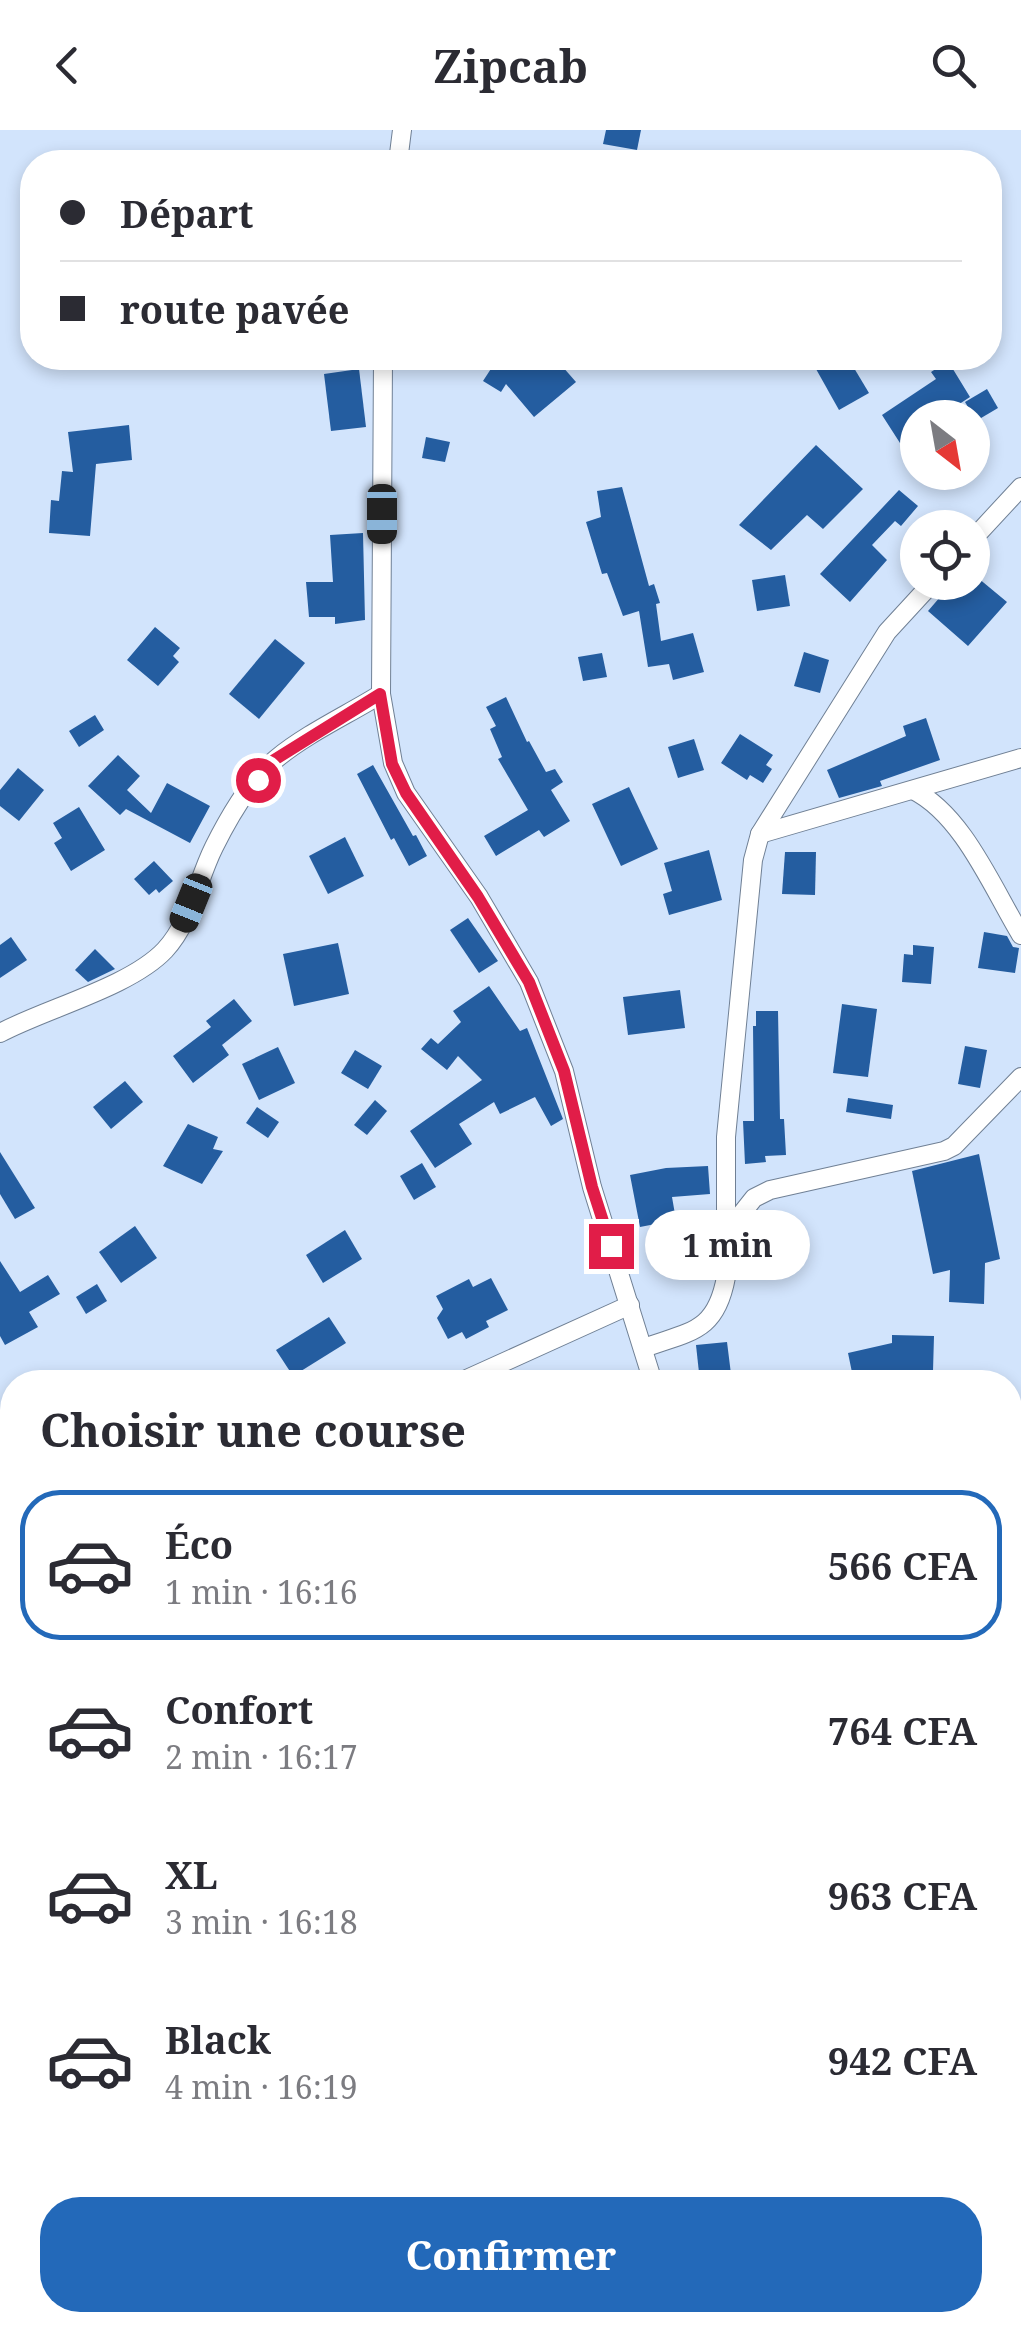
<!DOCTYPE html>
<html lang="fr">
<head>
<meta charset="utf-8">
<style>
	:root { --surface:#fff; --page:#f2f2f3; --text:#2b2b33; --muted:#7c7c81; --line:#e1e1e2; --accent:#2369b9 }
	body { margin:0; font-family:"Noto Serif",serif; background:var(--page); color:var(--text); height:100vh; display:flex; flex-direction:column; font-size:38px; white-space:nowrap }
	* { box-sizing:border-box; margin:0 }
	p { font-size:32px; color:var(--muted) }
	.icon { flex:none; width:55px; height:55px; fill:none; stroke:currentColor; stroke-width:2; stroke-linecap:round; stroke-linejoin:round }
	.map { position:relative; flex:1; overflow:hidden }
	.sheet { position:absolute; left:0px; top:1240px; width:1022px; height:962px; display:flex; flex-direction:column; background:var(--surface); border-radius:40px 40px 0 0; box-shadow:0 5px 15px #0003 }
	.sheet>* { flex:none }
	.banner { position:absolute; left:20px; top:20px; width:982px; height:220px; border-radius:40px; box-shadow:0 5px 15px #0003; display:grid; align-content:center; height:220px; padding:0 40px; background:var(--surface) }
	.needle { width:65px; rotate:149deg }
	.buttons { position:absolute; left:900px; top:270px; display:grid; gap:20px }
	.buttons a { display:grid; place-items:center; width:90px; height:90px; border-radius:50%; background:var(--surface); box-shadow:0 5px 15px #0003; font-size:50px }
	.end { position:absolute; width:45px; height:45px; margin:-22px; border:12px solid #e11d48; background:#fff; box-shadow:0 0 0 5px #fff }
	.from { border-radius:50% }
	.bubble { position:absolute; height:70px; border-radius:35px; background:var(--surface); box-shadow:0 5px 15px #0003; font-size:32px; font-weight:700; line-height:70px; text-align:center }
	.car { position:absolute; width:30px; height:60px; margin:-30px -15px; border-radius:12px; box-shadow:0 0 8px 2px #0007; background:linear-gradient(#222 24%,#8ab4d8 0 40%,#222 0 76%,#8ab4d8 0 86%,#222 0) }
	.banner b { display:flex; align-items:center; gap:35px; height:95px; font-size:38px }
	.banner b+b { border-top:2px solid var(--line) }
	.banner i { width:25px; height:25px; background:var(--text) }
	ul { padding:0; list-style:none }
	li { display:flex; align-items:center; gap:30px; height:150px; margin:0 20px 15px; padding:0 20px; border:5px solid transparent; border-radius:40px }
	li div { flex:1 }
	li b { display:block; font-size:38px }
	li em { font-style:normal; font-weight:700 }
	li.active { border-color:var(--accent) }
	li>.icon { width:90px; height:90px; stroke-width:1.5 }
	h2 { padding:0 40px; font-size:45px; line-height:120px }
	.button { display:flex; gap:20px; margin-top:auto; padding:20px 40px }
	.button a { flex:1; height:115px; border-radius:40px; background:var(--accent); color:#fff; font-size:40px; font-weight:700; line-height:115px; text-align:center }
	header { display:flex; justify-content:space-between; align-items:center; height:130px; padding:0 40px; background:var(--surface); font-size:45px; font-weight:700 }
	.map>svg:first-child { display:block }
</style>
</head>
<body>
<header><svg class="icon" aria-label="back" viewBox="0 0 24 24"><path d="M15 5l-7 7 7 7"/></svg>Zipcab<svg class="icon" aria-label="search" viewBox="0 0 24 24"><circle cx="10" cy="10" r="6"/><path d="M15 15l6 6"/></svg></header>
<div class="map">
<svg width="1021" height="2202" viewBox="0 0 1021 2202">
	<rect width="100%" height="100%" fill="#d2e4fc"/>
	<!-- building -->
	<g fill="#245da0">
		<polygon points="606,0 641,0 637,20 603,14"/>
		<polygon points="498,228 517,228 533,237 545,228 555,228 576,252 534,287 506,254 501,262 483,251"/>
		<polygon points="836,228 848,228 869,263 839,280 816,239"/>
		<polygon points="948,231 970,267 938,288 918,288 918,329 905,309 900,313 882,285 936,249 931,242"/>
		<polygon points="359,239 366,297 331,301 324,244"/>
		<polygon points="987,259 998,278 976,291 965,272"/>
		<polygon points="129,295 132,330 96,334 90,406 49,403 51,370 59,371 62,341 73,342 68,302"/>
		<polygon points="426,307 450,312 445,332 422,328"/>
		<polygon points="816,315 863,359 823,399 807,385 771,420 739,395"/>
		<polygon points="622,357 649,456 654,454 660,473 656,474 661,511 693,503 704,542 673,550 669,534 648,537 639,481 623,486 607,443 602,444 586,392 601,387 597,361"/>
		<polygon points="899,360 918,376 901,396 895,391 872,415 887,430 850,472 820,444"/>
		<polygon points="363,403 365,490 335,494 335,487 309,487 306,452 333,452 330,405"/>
		<polygon points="972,443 1007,472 968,516 928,481 953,452 972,452"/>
		<polygon points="785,445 790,476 757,481 752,450"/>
		<polygon points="155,497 180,518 173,526 179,532 158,556 127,530"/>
		<polygon points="275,509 305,533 259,589 229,564"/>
		<polygon points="804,522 829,530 820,563 794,556"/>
		<polygon points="602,523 607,547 583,551 578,527"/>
		<polygon points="506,567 527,612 529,611 546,642 555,639 563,652 551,660 570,691 544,707 539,700 496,726 484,706 528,680 498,629 502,627 490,599 496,596 486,577"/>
		<polygon points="95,585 104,600 79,617 69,601"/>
		<polygon points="926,588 940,630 880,651 882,656 839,668 827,640 906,606 903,596"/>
		<polygon points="740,604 773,625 766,635 772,639 763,653 750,645 747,650 721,633"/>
		<polygon points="694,609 704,640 678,648 668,617"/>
		<polygon points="118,625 140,646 127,660 151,683 167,653 210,676 190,713 126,679 120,685 88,656"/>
		<polygon points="373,635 413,706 416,705 427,726 409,736 394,708 391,710 357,644"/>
		<polygon points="18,638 44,660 19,691 0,676 0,660"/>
		<polygon points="629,657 658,719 621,736 592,674"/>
		<polygon points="79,677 105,720 71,741 54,713 62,708 53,693"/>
		<polygon points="345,707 364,746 328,764 309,726"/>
		<polygon points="709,720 722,770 669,785 663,764 672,761 664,733"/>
		<polygon points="785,722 816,722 815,765 782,764"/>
		<polygon points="154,731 173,751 159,763 156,759 149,765 134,749"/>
		<polygon points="468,788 498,831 479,843 450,800"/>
		<polygon points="984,802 1007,806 1013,817 1019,818 1015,843 978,838"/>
		<polygon points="11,807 27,830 0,848 0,815"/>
		<polygon points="338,813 349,864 294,876 283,824"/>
		<polygon points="913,815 934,817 931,854 902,852 904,824 913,825"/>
		<polygon points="95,819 115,839 88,852 75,840"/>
		<polygon points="489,856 520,901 527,898 563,989 551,996 535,967 500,984 494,972 459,994 472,1014 435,1038 410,1001 482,950 458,926 447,940 421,919 431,908 438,914 461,892 453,881"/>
		<polygon points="680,860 685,898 628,905 623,867"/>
		<polygon points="234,869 252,891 222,915 229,925 193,953 173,926 211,897 206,891"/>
		<polygon points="842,874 877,879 868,947 833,943"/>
		<polygon points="756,881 778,881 780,989 784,989 786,1025 765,1026 766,1032 745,1034 743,991 754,991 753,896 756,896"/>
		<polygon points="965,916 987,920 980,958 958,954"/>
		<polygon points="278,917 295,953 259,970 242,934"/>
		<polygon points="355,920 382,936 368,959 341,943"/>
		<polygon points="125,951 143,972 111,999 93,977"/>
		<polygon points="848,968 893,975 891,989 846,982"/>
		<polygon points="375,970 387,981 367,1005 354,995"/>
		<polygon points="257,977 279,992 268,1008 246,993"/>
		<polygon points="188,994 218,1007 213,1019 223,1021 202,1054 163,1036"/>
		<polygon points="0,1022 35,1078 15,1089 0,1064"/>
		<polygon points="979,1024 1000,1129 985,1133 984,1174 949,1172 950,1140 933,1144 912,1041"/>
		<polygon points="422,1033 436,1057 414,1070 400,1046"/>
		<polygon points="708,1036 710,1064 672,1067 676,1090 640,1097 630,1045 666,1038"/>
		<polygon points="135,1096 157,1128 121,1153 99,1122"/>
		<polygon points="345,1100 362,1129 323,1153 306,1125"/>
		<polygon points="0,1131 20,1162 48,1145 60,1164 29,1182 38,1197 5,1215 0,1206"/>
		<polygon points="491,1148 508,1180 486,1191 489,1197 466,1209 462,1202 448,1209 437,1188 443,1179 436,1166 469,1149 473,1157"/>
		<polygon points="97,1154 107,1171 86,1184 76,1167"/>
		<polygon points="329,1187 346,1213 293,1246 276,1220"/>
		<polygon points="892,1205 934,1206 933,1241 880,1240 883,1252 854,1252 848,1223 892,1213"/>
		<polygon points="727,1212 732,1252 700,1252 696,1215"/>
	</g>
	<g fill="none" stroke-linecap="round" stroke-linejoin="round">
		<defs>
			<g id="minor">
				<polyline points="398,32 402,0"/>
				<polyline points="383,228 381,564 393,633 406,663 479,767 529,852 564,941 592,1057 653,1252"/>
				<polyline points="972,410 1021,357"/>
				<path d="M913,660c50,25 79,97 108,145"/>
				<polyline points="760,704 1021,628"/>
				<path d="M0,903c47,-25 130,-46 165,-83 26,-28 32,-69 49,-103 15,-30 36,-67 62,-88 30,-25 71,-44 105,-65"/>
				<polyline points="727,1102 754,1068 770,1060 944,1021 954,1016 1021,947"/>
				<path d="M644,1218c47,-17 72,-16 82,-71v-140l27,-277 7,-26 127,-202 46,-50"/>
				<polyline points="460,1252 630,1175"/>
				<polyline points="1010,1475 1021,1465"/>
				<polyline points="0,1700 12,1695"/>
				<polyline points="1010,1834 1021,1837"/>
				<polyline points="491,2202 501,2190"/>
			</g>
		</defs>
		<!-- minor casing -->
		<use href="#minor" stroke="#708095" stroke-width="20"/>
		<!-- path -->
		<polyline stroke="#98a7ba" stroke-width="4" stroke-dasharray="10 5" stroke-linecap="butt" points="1010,1438 1021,1436"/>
		<!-- minor -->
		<use href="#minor" stroke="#fff" stroke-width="18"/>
	</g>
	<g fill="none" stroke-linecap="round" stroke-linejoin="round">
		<!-- route -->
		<polyline stroke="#e11d48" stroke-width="12" points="258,650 274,630 380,564 392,634 406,663 478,767 529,852 564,941 592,1057 611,1116"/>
	</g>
</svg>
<div class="buttons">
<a><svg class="needle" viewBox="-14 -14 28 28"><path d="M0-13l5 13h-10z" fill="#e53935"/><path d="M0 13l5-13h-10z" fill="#7c7c81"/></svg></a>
<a><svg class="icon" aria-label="locate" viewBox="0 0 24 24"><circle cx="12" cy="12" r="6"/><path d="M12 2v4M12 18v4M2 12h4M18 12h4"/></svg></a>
</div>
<i class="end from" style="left:258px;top:650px"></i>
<i class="end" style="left:611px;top:1116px"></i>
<div class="bubble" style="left:645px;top:1080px;width:165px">1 min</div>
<i class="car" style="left:382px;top:384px;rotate:180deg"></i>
<i class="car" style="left:191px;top:773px;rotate:202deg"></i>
<div class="banner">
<b><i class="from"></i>Départ</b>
<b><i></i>route pavée</b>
</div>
<section class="sheet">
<h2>Choisir une course</h2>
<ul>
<li class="active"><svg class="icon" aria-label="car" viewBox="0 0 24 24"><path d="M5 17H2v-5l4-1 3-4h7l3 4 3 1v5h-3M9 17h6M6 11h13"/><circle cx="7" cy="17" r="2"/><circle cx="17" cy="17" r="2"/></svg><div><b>Éco</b><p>1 min · 16:16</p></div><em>566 CFA</em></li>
<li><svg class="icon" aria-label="car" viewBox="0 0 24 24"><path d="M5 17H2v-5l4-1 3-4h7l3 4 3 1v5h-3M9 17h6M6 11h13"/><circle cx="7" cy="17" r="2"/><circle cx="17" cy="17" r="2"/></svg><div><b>Confort</b><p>2 min · 16:17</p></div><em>764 CFA</em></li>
<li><svg class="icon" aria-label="car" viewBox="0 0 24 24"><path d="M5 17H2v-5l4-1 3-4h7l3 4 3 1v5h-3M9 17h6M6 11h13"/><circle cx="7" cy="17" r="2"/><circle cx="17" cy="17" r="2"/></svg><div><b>XL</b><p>3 min · 16:18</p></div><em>963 CFA</em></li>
<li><svg class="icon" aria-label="car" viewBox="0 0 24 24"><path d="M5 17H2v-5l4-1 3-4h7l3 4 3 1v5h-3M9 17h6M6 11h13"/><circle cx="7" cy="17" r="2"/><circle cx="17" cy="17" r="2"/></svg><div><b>Black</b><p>4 min · 16:19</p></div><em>942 CFA</em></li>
</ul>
<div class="button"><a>Confirmer</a></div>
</section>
</div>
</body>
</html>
